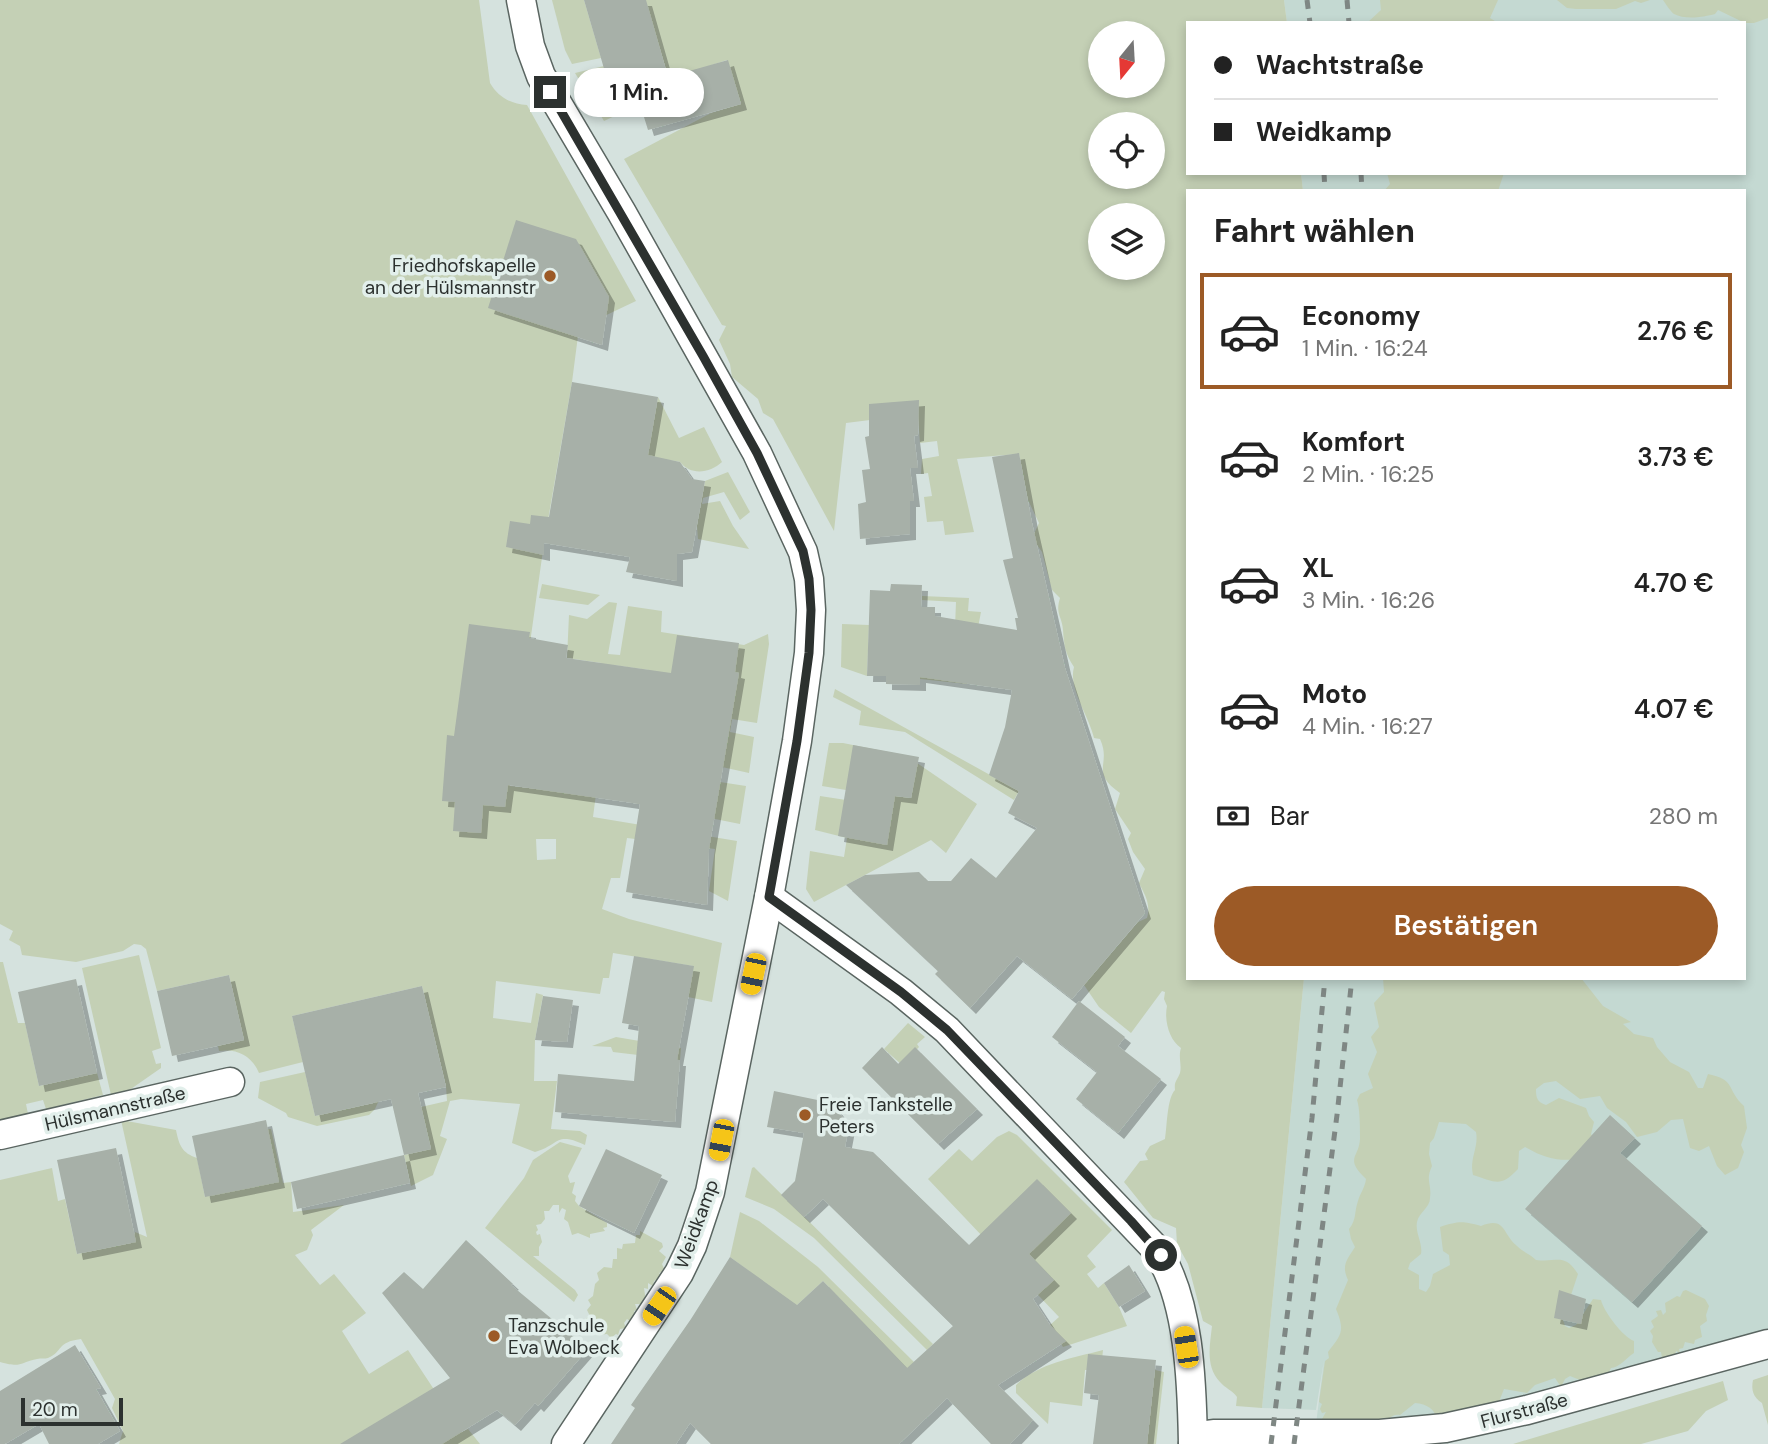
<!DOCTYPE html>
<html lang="de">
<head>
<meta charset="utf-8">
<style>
	:root { --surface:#fff; --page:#f2f2f2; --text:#222; --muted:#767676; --line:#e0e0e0; --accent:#9c5a26 }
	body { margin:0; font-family:"DM Sans",sans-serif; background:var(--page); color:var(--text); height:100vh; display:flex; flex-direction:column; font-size:26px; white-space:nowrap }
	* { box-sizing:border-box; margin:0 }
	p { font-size:23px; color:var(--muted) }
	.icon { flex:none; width:38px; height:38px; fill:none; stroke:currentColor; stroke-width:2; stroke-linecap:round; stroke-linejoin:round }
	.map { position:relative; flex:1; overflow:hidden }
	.details { position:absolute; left:1186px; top:189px; width:560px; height:791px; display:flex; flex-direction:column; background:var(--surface); border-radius:0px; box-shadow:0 4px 10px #0003 }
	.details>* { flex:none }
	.banner { position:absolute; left:1186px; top:21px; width:560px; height:154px; border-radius:0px; box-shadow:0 4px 10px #0003; display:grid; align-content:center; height:154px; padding:0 28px; background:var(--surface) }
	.needle { width:46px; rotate:198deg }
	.controls { position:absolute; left:1088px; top:21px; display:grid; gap:14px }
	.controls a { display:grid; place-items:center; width:77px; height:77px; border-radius:50%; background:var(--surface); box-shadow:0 4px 10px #0003; font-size:35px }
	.scale { position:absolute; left:21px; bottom:18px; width:102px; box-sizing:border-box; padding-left:7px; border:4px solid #2c312f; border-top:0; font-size:19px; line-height:24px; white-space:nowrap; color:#2c312f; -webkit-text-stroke:5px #e2efeb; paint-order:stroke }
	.end { position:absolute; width:32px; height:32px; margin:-16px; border:9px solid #2c312f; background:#fff; box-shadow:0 0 0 4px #fff }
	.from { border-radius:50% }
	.bubble { position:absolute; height:49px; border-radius:24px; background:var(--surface); box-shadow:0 4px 10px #0003; font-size:23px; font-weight:600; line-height:49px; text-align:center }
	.car { position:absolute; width:21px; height:42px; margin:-21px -10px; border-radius:9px; box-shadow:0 0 5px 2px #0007; background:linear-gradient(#f5c518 24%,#345 0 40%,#f5c518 0 76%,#345 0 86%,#f5c518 0) }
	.banner b { display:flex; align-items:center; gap:24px; height:66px; font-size:26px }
	.banner b+b { border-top:2px solid var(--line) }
	.banner i { width:18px; height:18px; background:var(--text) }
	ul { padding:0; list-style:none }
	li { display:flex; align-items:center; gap:21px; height:116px; margin:0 14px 10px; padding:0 14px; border:4px solid transparent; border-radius:0px }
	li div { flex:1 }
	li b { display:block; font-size:26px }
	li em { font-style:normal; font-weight:600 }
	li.selected { border-color:var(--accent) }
	li>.icon { width:63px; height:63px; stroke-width:1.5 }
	h2 { padding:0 28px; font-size:32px; line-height:84px }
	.pay { display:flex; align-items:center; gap:18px; height:77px; padding:0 28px; font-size:26px }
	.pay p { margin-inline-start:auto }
	.cta { display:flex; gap:14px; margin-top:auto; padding:14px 28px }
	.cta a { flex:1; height:80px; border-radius:42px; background:var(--accent); color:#fff; font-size:28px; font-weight:600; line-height:80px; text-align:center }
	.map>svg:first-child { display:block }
</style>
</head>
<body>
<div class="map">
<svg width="1768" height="1444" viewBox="0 0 1768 1444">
	<defs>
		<filter id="shadow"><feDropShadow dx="6" dy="6" stdDeviation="0" flood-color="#0004"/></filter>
	</defs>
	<rect width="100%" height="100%" fill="#d5e2de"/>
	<!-- built -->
	<polygon fill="#c4d9d2" points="1284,0 1768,0 1768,1336 1471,1421 1315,1432 1324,1360 1316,1410 1262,1408 1304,978 1745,978 1745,191 1303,191 1301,173 1745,173 1745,23 1287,23"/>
	<!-- green -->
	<g fill="#c4d0b5" fill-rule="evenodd">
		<path d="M0,0h479l11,83c8,14 21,21 37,22l109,196 -57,27 -7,54 -28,161 -34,243 74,8 17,-131 -34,-5 2,-43 18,4 22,-17 8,1 -9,51 12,1 8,-49 34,5 -1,21 83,13 24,-11 1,10 -12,79 -25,-4 -2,13 24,5 -5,36 -27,-6 -2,15 26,4 -6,38 -110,-22 19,-132 -36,-5 -20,152 144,24 -9,60 -19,-10 6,-42 -88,-11 -7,40h-9l-9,31 27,10 93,24 -10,59 -24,-5 5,-31 -80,-13 -4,25h-6l-3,16 -104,-13 -3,37 38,5 5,-30 7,2 -8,45 -1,41h23l-6,48 29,2 7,4 -2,10c-30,-14 -25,0 -50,7l-23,-9 8,-39 -59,-5 -11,2 -10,35 7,3 -14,36 -22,11 -7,-31 27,-6 -10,-42 26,-6 -1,-15 -24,-100 -130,30 11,46 -44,11c-7,-17 -22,-25 -40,-22l-1,-5 26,-6 -15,-65 -72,16 -11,-42 -5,-4 -7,-1 -11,7 -47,11 -54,-7 -2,-9 -11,-6 4,-9 -13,-7zM536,839h20v20l-19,1z"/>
		<polygon points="552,0 584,0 601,58 572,64 565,50"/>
		<path d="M645,0h639l3,23h-99v150h113l2,18h-115v787h116l-42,430 -26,-2 1,-9c-5,-7 -12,-9 -17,-15 -15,-16 -10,-37 -8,-56l-9,-5 -15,-57 -11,-20 -1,-16 -23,-10 -29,-36 16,-21 8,-1 -3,-6 5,-8 15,-7c2,-12 2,-41 10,-49 -1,-9 2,-9 5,-17 2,-8 -2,-16 1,-25 -12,-8 -17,-28 -14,-42l-3,-7 1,-7 -3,-1 -31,42 -32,-26 -15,-22 54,-63 9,-4c4,-14 -2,-23 -8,-35l6,-14 -12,-17 -5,-13 3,-6 -16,-24 5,-16c-31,-22 -8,-28 -20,-54l-6,-1c-5,-22 -26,-50 -20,-71 -9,-13 -10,-22 -11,-37 -1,-14 -8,-16 -3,-32l-8,-8 -10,-38 -10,-14 7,-15 -11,-23 -9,-46 -62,5 17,73 -29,3 -2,-14 -16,1 -3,-25 8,-1 -4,-23 -7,1 1,-15 17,-3 -2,-15 -17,2 -3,-40 -47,17 -24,3 -12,108 -61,-112 -10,-6 -5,-14 -26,-22 -2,-13 -11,-24 7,-14 -4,-1 -98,-166 87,-46 30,-9 -14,-44 -58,19zM1101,33h52v53h-52zM1101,124h52v53h-52zM1101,215h52v53h-52z"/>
		<polygon points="1380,0 1498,0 1490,18 1498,23 1367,23 1381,10"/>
		<polygon points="1557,0 1650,0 1641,3 1635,1 1616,9 1576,9 1567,8"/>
		<path d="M1663,0h105v18l-14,5h-9l-27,-13 -3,4c-11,3 -30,6 -41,0 -4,-3 -8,-10 -11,-14z"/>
		<polygon points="604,66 612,95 635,88 640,104 604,121 575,73"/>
		<polygon points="1387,173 1504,173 1498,191 1384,191 1390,184"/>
		<path d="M658,397l21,41 25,-11 18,35c-12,11 -31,14 -42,0 -12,-3 -21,-1 -33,-3z"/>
		<polygon points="728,472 750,512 740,520 724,492 703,498 702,504 720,501 733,526 749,549 698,539 697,526 705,481"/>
		<polygon points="542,584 600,595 588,605 539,598"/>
		<polygon points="922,596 969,598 968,611 981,612 967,684 920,679 920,671 955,627 956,602 922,600"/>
		<polygon points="842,624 869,625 867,676 841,667"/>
		<polygon points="835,689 1019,791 1014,800 905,732 859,725 861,711 833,697"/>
		<polygon points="829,743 843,743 903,755 895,796 911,798 917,763 977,804 946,853 931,840 814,902 806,889 810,851 844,857 847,838 815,830 820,796 846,800 846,790 822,786"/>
		<polygon points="139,955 161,1048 152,1051 156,1064 161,1063 161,1068 128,1091 111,1095 82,968"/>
		<polygon points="0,962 3,962 18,1023 25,1023 39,1086 97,1073 103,1095 46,1109 43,1100 26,1104 28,1114 0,1120"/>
		<path d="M1383,978h198l22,28 28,16 -8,2 11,10 19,4 4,9 13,15 19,10 9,16h5l5,-14c29,6 18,16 36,32l3,22 -6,17 3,7 -6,16 -13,7 -8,-9 -8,-20 -10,5 -9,-3 -7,-29 -12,1 -14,12 -20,5 -11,-15 -19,-14 -7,-12 -20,3 -24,-18 -12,2 -8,6c0,9 1,13 10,16l13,-7 27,10 3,8 5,6 -3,12 3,5 -10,20c-26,2 -36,1 -59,-12l-6,4 -1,18c-18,19 -22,13 -45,6 -4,-16 6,-28 3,-43l-10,-8 -27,-2 -5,16 -4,5 -1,11 3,12c-7,15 0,17 -2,32 0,10 -11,14 -13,24 -2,11 6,21 4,32l-11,9 -2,6 11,6v14l7,3 4,-6 3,-12 17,-9 -1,-10 -6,-4 -3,-24c19,-6 22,-6 41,-1 25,-10 21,8 36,20 6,6 13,8 19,14 21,3 28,-8 42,14l-7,21 -10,19 4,12 4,2 7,-3 17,-26 8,1c3,12 22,37 33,41v12c-8,5 -15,15 -23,15l-2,4 -14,5v9l-25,-10 -5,3 -4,8 -6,-9 -20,7 -8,8 -23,-4 -4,10 2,7 -65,14c-2,-11 -10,-16 -22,-17l-15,12c-8,-2 -11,5 -20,8 -14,3 -45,3 -58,-4l4,-7 -4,1 -2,-4 2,-5 -3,-2 6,-41 4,-3 -1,-6c14,-18 17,-21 8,-43l12,-29c-7,-15 -1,-20 7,-33l-4,-8 -2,-10c8,-10 5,-17 9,-28 2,-8 7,-13 8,-22 -22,-21 -7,-21 -6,-40 0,-10 0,-31 -3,-39l3,-6 13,-6 -5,-14 9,-22 -6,-15 8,-10 -5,-24 10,-11z"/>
		<polygon points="908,1023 925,1037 917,1044 919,1047 902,1065 884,1049"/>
		<polygon points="616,1037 681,1048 680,1060 613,1052 611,1047 592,1046"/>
		<polygon points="305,1072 315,1116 374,1103 380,1098 375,1109 369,1115 317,1126 288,1117 286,1113 258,1098 260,1082"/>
		<path d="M121,1120l55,10c3,15 6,23 21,28l8,39 63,-68h3l12,54 8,-1 2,30 51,-7 -33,25 2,5 -6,15 -12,5 25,30 14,-11 32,39 -24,18 27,43 39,-24 54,82 6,-3 12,15h-361l4,-13 -11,-23 3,-9 -34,-60c-25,3 -18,13 -33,19 -3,1 -7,0 -11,1 -19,4 -15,9 -37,3v-182l52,-12 6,33 7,-2 12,55 54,-11 4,-11 12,5z"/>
		<polygon points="1009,1131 1017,1135 1112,1230 1087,1256 1096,1267 1087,1274 1098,1288 1104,1283 1119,1307 1127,1326 1063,1347 1050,1325 1059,1317 928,1179 959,1149 972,1161 997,1137"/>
		<polygon points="560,1142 582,1148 568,1176 570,1183 575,1182 572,1193 576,1196 575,1201 579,1206 607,1223 607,1227 603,1228 605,1231 590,1234 590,1238 578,1233 572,1235 568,1222 564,1219 566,1210 562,1208 559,1213 559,1205 553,1205 549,1211 544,1211 545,1219 541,1224 536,1225 538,1230 536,1232 537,1235 540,1234 542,1242 539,1247 539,1256 533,1256 575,1290 578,1295 574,1302 485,1228 524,1178 533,1160"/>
		<polygon points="754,1167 933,1344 927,1350 814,1238 774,1209 745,1197 752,1168"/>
		<polygon points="740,1212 759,1221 818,1267 914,1362 907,1369 823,1281 796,1306 730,1257"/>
		<polygon points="640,1231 662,1243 663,1247 659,1251 666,1257 662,1264 665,1271 659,1273 662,1276 654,1281 653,1286 648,1283 648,1289 644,1288 646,1302 643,1304 635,1304 637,1310 634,1311 635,1316 630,1321 627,1319 624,1323 626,1328 620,1329 618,1335 616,1334 611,1338 607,1334 597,1335 597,1331 601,1328 598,1326 590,1329 583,1325 586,1322 584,1320 590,1316 587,1310 591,1305 588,1300 593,1296 595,1284 599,1280 597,1273 604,1267 612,1268 613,1259 617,1259 617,1248 622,1249 623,1244 635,1243 636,1235 640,1235"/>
		<polygon points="1686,1290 1705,1299 1709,1306 1706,1315 1707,1321 1700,1326 1702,1337 1695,1340 1694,1344 1685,1342 1683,1348 1679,1349 1680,1353 1676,1351 1675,1356 1662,1358 1661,1352 1658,1352 1652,1342 1653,1336 1650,1331 1654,1327 1651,1321 1658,1316 1656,1311 1661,1310 1663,1315 1666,1312 1665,1303 1677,1296 1680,1297 1683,1291"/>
		<path d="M1103,1350l-2,19 -16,1 -3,36 -32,-4 -2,22 -32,-31v-8c23,-22 57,-27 87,-35z"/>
		<polygon points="1155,1370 1164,1372 1156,1444 1147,1444"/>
		<path d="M1768,1375v50l-6,-22c-9,-6 -11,-13 -9,-23z"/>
		<polygon points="1723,1381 1728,1400 1706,1411 1688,1431 1641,1444 1513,1444"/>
	</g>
	<!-- building -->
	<g fill="#a7b0a8" filter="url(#shadow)">
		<polygon points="584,0 646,0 668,77 728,60 741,104 648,130 635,88 612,96"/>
		<polygon points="516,220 576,239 609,297 602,345 488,308"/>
		<polygon points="572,382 658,397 648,455 680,462 692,479 705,481 692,552 677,554 677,581 626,572 630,557 544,543 544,555 506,547 510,521 530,524 531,515 549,517"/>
		<polygon points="919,400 918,435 914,436 918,468 910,468 914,501 910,501 910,534 860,539 858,504 866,502 862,470 870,469 865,437 869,436 869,404"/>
		<polygon points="1019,453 1032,523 1065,668 1145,913 1072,999 1017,956 970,1008 935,974 938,971 846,885 865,875 919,872 928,881 951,881 971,858 996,878 1037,828 1008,813 1019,791 989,775 1005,727 1012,690 920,677 920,685 886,684 886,676 867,676 870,590 890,591 891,584 922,585 921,607 935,607 935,616 1017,630 1015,618 1018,618 1003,560 1013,558 992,457"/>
		<polygon points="469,624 530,632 529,638 568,645 566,658 671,673 677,635 739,643 735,672 739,673 709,849 707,905 626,892 640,804 508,785 505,807 483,805 481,833 453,831 455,802 442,801 447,735 454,736"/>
		<polygon points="853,745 919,757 911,798 895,796 887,845 838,836"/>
		<polygon points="634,956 694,966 677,1060 680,1060 675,1122 555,1112 558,1074 634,1081 639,1026 622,1023"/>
		<polygon points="229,975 244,1040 172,1056 157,991"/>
		<polygon points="76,979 97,1073 39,1086 18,992"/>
		<polygon points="422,986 446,1087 418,1093 431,1149 404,1155 391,1099 315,1116 292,1016"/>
		<polygon points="543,996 573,1000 567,1042 535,1040"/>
		<polygon points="1079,1001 1125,1037 1118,1046 1161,1079 1118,1133 1076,1099 1097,1072 1052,1037"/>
		<polygon points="882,1047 898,1064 915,1047 977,1109 938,1144 862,1068"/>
		<polygon points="774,1091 832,1103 849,1126 845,1147 873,1152 969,1245 1037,1179 1071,1213 1029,1254 1054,1280 1033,1299 1050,1325 1066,1341 998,1385 1033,1420 1010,1444 991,1444 947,1398 899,1444 711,1444 690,1423 676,1444 611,1444 635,1408 631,1405 691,1319 730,1257 797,1305 823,1281 907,1368 953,1326 823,1199 804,1217 781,1195 795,1181 804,1133 767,1127"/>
		<polygon points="1610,1115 1635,1138 1620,1153 1702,1226 1632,1302 1525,1209"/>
		<polygon points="266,1120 279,1182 205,1197 192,1136"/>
		<polygon points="116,1148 136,1242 77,1254 57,1160"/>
		<polygon points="606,1149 662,1175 634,1233 579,1206"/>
		<polygon points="404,1155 410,1183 297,1209 291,1182"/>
		<polygon points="466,1240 513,1284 511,1285 588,1349 538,1406 535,1403 515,1425 497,1410 442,1444 340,1444 450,1378 382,1293 404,1272 423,1289"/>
		<polygon points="1129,1265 1145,1291 1119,1307 1104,1283"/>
		<polygon points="1559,1290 1586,1299 1581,1324 1554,1318"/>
		<polygon points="75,1345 101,1388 96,1389 120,1431 98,1444 49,1444 39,1424 5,1444 0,1444 0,1391"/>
		<polygon points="1088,1354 1156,1360 1147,1444 1093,1444 1099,1395 1084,1393"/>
	</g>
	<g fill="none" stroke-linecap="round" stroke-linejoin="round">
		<defs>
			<g id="street">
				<polyline points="521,0 530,46 541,76 622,213 757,453 803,552 809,579 811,610 809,653 797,741 769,897 710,1192 692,1246 679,1273 566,1444"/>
				<path d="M769,897l132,95 46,38 207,217c36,48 38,139 39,197"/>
				<polyline points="0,1135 230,1082"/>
				<polyline points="1193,1444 1207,1435 1215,1434 1380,1434 1445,1428 1527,1410 1768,1344"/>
			</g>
		</defs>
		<!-- street casing -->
		<use href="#street" stroke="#5a6561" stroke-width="31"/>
		<!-- street -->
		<use href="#street" stroke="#fff" stroke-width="28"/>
		<!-- rail -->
		<g stroke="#7f8784" stroke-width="5" stroke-dasharray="9 9" stroke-linecap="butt">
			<polyline points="1307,0 1310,23"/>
			<polyline points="1347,0 1349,23"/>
			<polyline points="1324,173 1325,191"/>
			<polyline points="1361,173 1362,191"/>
			<polyline points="1271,1444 1312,1118 1325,978"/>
			<polyline points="1294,1444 1337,1115 1352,978"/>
		</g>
	</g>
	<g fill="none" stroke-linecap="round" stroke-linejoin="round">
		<!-- route -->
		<polyline stroke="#2c312f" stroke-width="9" points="550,92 703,356 757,453 803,551 809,579 811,610 809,653 797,741 769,897 901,992 947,1030 1131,1221 1161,1255"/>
	</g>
	<!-- markers -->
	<g fill="#9c5a26" stroke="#e2efeb" stroke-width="2.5">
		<circle cx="550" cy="276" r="7"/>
		<circle cx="805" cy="1115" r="7"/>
		<circle cx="494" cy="1336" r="7"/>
	</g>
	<g text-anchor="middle" stroke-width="7" stroke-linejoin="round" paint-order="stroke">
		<!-- poi labels -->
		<g font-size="19" fill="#2c312f" stroke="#e2efeb" text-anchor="start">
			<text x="536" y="272" text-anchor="end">Friedhofskapelle<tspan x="536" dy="22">an der Hülsmannstr</tspan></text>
			<text x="819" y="1111">Freie Tankstelle<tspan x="819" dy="22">Peters</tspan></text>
			<text x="508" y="1332">Tanzschule<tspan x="508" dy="22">Eva Wolbeck</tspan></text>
		</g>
		<!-- street labels -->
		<g font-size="19" fill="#2c312f" stroke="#e2efeb">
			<text transform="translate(115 1108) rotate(-13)" y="7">Hülsmannstraße</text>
			<text transform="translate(696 1224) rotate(-70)" y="7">Weidkamp</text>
			<text transform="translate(1524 1410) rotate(-15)" y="7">Flurstraße</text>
		</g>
	</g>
</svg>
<div class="controls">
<a><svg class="needle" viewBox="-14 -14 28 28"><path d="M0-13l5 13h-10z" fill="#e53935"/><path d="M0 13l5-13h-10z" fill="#767676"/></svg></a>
<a><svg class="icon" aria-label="locate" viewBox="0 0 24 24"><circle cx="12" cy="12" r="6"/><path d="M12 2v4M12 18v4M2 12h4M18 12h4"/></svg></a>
<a><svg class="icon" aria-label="layers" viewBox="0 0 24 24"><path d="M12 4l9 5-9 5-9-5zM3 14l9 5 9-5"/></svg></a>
</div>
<div class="scale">20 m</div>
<i class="end from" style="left:1161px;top:1255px"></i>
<i class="end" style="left:550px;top:92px"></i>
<div class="bubble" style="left:574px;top:68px;width:130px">1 Min.</div>
<i class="car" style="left:753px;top:974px;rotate:192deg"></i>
<i class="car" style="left:721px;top:1140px;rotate:191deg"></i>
<i class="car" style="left:659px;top:1306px;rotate:214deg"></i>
<i class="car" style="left:1186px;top:1347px;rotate:351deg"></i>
<div class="banner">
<b><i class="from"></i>Wachtstraße</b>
<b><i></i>Weidkamp</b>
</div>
<section class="details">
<h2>Fahrt wählen</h2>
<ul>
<li class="selected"><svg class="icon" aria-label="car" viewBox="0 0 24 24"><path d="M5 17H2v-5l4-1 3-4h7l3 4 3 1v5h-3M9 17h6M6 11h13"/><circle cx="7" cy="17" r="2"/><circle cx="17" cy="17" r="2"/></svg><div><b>Economy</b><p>1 Min. · 16:24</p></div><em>2.76 €</em></li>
<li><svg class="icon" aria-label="car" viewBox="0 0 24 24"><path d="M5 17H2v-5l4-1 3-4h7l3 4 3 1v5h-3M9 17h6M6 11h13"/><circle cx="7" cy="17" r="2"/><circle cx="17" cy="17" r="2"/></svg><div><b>Komfort</b><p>2 Min. · 16:25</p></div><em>3.73 €</em></li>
<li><svg class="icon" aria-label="car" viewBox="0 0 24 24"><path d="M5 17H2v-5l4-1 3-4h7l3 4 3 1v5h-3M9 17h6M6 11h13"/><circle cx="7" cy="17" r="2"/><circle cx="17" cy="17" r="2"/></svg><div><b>XL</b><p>3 Min. · 16:26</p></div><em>4.70 €</em></li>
<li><svg class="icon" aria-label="car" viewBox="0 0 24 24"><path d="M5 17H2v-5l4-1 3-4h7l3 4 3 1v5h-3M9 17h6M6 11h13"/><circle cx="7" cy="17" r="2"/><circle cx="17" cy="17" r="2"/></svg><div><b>Moto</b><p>4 Min. · 16:27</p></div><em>4.07 €</em></li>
</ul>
<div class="pay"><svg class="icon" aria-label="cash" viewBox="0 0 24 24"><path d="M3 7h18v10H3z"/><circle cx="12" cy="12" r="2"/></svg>Bar<p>280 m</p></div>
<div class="cta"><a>Bestätigen</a></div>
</section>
</div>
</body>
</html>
